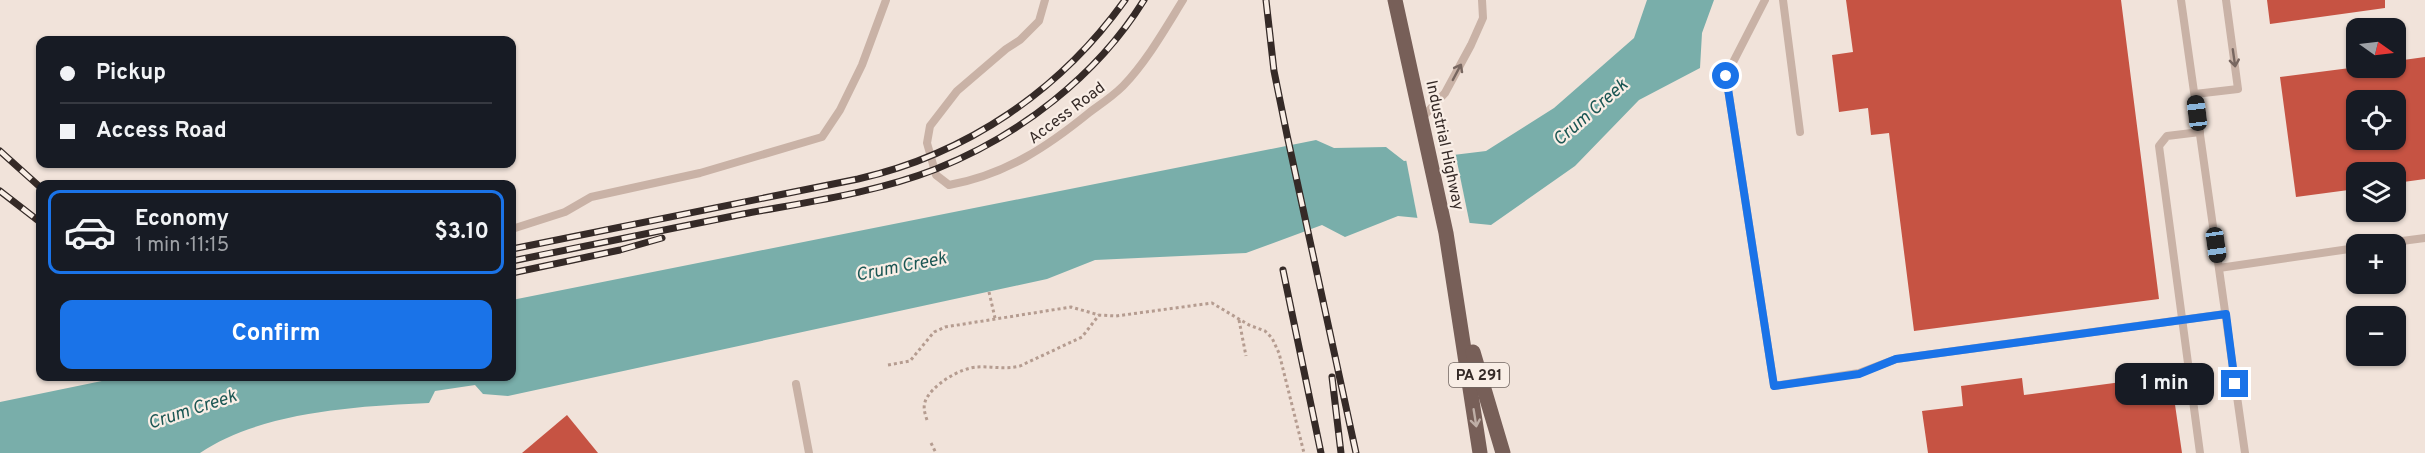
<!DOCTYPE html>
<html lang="en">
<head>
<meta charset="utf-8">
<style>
	:root { --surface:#171b24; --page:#242831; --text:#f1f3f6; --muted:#9ea1a6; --line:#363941; --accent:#1a73e8 }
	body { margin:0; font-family:Overpass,sans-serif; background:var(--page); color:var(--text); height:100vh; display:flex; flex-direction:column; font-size:22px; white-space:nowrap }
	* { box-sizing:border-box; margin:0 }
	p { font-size:20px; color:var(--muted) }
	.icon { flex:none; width:33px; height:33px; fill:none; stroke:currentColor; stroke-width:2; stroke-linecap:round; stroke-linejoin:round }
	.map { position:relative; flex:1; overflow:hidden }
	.sheet { position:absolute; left:36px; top:180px; width:480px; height:201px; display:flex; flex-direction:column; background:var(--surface); border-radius:12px; box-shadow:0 2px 4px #0004 }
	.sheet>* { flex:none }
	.banner { position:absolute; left:36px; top:36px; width:480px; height:132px; border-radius:12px; box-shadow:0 2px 4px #0004; display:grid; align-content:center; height:132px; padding:0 24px; background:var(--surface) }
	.needle { width:39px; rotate:104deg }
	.fabs { position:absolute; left:2346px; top:18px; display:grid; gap:12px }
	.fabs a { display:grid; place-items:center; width:60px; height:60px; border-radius:12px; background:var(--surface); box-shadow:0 2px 4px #0004; font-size:30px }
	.end { position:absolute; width:27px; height:27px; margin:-14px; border:8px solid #1a73e8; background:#fff; box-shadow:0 0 0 3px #fff }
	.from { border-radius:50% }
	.bubble { position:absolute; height:42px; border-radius:12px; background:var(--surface); box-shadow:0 2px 4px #0004; font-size:20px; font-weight:700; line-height:42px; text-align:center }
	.car { position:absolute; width:18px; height:36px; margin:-18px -9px; border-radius:8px; box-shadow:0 0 4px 2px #0007; background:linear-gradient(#222 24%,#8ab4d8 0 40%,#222 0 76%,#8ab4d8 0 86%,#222 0) }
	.banner b { display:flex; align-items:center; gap:21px; height:57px; font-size:22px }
	.banner b+b { border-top:2px solid var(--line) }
	.banner i { width:15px; height:15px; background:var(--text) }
	ul { padding:10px 0 0; list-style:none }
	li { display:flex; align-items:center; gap:18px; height:84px; margin:0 12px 9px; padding:0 12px; border:3px solid transparent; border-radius:12px }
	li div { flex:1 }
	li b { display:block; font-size:22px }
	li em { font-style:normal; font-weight:700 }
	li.on { border-color:var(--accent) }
	li>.icon { width:54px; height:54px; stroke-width:1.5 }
	.button { display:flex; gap:12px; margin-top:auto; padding:12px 24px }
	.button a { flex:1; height:69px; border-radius:12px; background:var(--accent); color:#fff; font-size:24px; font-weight:700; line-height:69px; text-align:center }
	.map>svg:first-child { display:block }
</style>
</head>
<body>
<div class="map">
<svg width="2425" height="453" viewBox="0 0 2425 453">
	<rect width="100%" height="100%" fill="#f1e3da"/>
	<!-- water -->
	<path fill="#79aeaa" d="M1647,0h67l-12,33 -2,35 -61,32 -64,66 -84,59 -93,-9 -53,21 -23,-12 -76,28 -151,7 -48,19 -539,117 -25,-2 -8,-9 -40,6 -6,12c-72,3 -169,9 -229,50h-200v-51l126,-26h386v-76l804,-160 18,8 52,-1 18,14 82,-10 68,-43 80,-70z"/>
	<!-- pier -->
	<polygon fill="#f1e3da" points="1455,152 1470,225 1418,221 1406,159"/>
	<!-- building -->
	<g fill="#c65343" fill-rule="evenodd">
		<polygon points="1846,0 2121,0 2159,299 1914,331 1889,133 1871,135 1868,108 1839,112 1832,55 1853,52"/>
		<polygon points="2267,0 2385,0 2385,8 2270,24"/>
		<path d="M2425,57v122l-29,4v-11h-40v17l-60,8 -16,-120 70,-9h46v-7zM2356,100h40v40h-40z"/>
		<polygon points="2165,364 2167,378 2171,377 2182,453 1928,453 1922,411 1963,406 1961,386 2022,378 2024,395 2129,381 2128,369"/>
		<polygon points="567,415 598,453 522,453"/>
	</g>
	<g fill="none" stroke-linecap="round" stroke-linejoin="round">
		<!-- path -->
		<g stroke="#b59c90" stroke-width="3" stroke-dasharray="3 3" stroke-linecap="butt">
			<polyline points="989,292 995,318"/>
			<polyline points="1239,320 1246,356"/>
			<polyline points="888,365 910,361 934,332 945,327 1071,307 1099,315 1116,316 1212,303 1249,325 1265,331 1272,338 1279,353 1304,453"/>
			<path d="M927,420c-2,-6 -4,-12 -2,-18 5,-16 36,-35 53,-35 14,-1 27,3 42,-1l62,-29 17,-22"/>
			<polyline points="931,443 936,453"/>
		</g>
		<!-- service -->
		<g stroke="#c9b2a6" stroke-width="8">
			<path d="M1045,0l-6,21 -19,19 -14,9 -49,42 -27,35 -3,17 9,32 13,10c56,-10 98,-38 141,-73 11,-8 23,-16 33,-26 24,-25 42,-57 60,-86"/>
			<polyline points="1765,0 1726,76 1774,386 1859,373 1896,359 2225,314"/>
			<polyline points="1783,0 1800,132"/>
			<polyline points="2181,0 2245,453"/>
			<polyline points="2195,94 2238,89 2226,0"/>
			<polyline points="1422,118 1445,93 1471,45 1483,18 1482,0"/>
			<polyline points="2200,132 2167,136 2159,146 2200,453"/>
			<polyline points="512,229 565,212 591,197 700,173 822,137 840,110 862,65 886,0"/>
			<polyline points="2379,244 2425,238"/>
			<polyline points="2219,268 2356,248"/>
			<polyline points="796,384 809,453"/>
		</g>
		<!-- primary -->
		<g stroke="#775f58" stroke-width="15">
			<polyline points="1395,0 1446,233 1480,453"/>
			<polyline points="1473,352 1503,453"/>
		</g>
		<defs>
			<g id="rail">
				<polyline points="1266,0 1274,71 1287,135 1356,453"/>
				<polyline points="0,151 40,187"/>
				<polyline points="0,191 40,222"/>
				<path d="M512,249l346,-70c109,-25 202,-88 267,-179"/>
				<path d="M512,261c76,-16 154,-31 231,-47 64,-12 132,-21 193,-45 83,-33 161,-93 208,-169"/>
				<polyline points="1283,270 1321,453"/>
				<polyline points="512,273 620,250 662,238"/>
				<polyline points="1332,377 1341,453"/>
			</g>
		</defs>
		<!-- rail casing -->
		<use href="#rail" stroke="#352a27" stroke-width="7"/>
		<!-- rail -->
		<use href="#rail" stroke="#f9eee6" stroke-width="4.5" stroke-dasharray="14" stroke-linecap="butt"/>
	</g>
	<!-- one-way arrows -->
	<defs><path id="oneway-shaft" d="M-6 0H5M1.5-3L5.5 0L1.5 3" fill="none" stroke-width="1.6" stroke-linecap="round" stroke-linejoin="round" transform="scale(1.5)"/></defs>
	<g stroke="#786760">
		<use href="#oneway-shaft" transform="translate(2234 58) rotate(82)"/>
		<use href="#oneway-shaft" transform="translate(1457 72) rotate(-62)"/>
	</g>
	<use stroke="#beaea6" href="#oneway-shaft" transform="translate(1475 418) rotate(81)"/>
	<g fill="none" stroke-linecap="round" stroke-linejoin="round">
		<!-- route -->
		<polyline stroke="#1a73e8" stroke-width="8" points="1726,76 1774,386 1859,374 1896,359 2226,314 2235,384"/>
	</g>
	<g text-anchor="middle" stroke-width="4.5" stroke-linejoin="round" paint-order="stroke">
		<!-- shield labels -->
		<rect fill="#f9eee6" stroke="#706560" stroke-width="1.5" x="1449" y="363" width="60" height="24" rx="4.5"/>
		<g font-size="15" font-weight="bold" fill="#352a27">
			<text x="1479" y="380">PA 291</text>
		</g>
		<!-- street labels -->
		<g font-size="16" fill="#352a27" stroke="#f9eee6">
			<text transform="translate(1066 112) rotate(-37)" y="6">Access Road</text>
			<text transform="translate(1446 145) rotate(78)" y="6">Industrial Highway</text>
		</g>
		<!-- water labels -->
		<g font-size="18" font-style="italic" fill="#1c5754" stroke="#f9eee6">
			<text transform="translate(1590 112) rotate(-41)" y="6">Crum Creek</text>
			<text transform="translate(901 266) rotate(-11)" y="6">Crum Creek</text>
			<text transform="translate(192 409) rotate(-18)" y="6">Crum Creek</text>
		</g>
	</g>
</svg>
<div class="fabs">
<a><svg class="needle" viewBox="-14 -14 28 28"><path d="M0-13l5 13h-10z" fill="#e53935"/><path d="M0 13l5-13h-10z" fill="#9ea1a6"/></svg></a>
<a><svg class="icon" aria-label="locate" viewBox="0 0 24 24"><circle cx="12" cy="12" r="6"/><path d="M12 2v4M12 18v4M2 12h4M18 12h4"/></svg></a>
<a><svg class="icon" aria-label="layers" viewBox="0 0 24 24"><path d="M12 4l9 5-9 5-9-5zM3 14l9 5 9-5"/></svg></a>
<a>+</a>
<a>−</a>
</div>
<i class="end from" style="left:1726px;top:76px"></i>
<i class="end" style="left:2235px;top:384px"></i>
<div class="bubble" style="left:2115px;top:363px;width:99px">1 min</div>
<i class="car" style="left:2197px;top:113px;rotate:353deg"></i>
<i class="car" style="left:2216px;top:245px;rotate:172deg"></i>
<div class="banner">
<b><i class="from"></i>Pickup</b>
<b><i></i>Access Road</b>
</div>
<section class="sheet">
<ul>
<li class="on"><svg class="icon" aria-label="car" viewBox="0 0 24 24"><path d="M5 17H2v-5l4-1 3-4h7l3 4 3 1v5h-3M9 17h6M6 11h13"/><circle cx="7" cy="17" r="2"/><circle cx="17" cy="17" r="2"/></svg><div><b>Economy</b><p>1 min · 11:15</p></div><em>$3.10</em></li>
</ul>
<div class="button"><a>Confirm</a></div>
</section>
</div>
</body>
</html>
